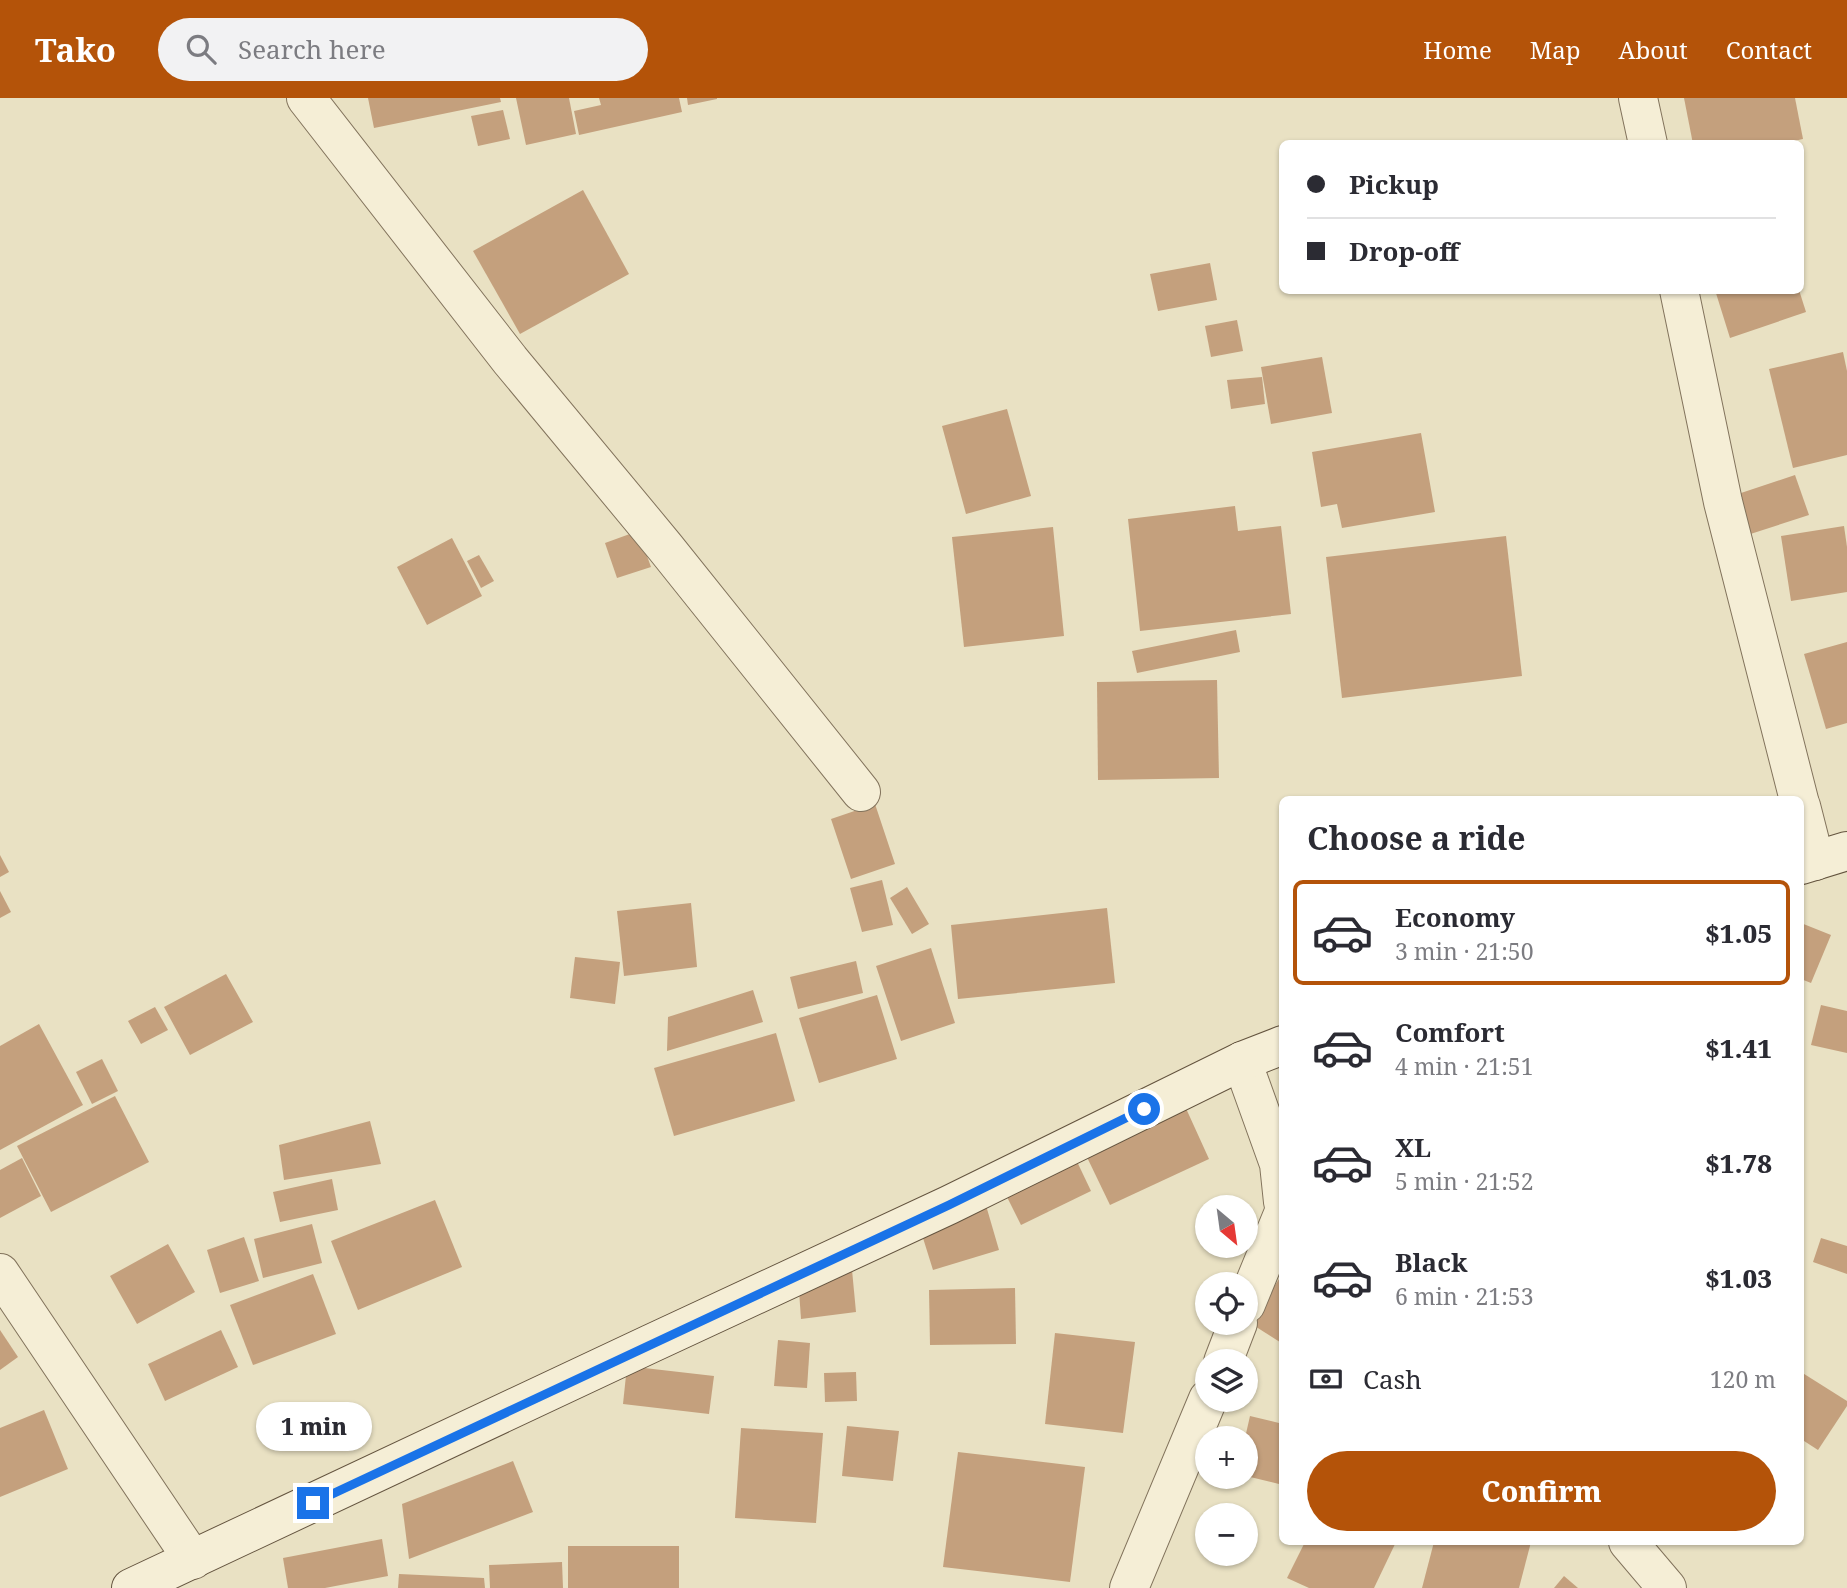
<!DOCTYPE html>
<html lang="en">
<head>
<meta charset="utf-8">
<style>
	:root { --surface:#fff; --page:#f2f2f3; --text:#2b2b33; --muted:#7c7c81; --line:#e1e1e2; --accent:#b45309 }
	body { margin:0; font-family:"Noto Serif",serif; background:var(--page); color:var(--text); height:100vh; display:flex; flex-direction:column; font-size:26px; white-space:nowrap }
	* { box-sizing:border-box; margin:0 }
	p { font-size:23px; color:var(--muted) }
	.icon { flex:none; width:38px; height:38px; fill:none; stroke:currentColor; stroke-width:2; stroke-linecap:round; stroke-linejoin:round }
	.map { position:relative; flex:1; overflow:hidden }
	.sheet { position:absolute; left:1279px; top:698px; width:525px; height:749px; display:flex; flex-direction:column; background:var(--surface); border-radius:10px; box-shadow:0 2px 5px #0004 }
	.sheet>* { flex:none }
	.hud { position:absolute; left:1279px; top:42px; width:525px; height:154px; border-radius:10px; box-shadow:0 2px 5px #0004; display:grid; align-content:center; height:154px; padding:0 28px; background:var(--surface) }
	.needle { width:46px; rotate:151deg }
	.fabs { position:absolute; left:1195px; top:1097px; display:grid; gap:14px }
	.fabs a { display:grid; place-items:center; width:63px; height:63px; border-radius:50%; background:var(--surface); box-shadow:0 2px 5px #0004; font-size:35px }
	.end { position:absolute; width:32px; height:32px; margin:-16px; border:9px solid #1a73e8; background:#fff; box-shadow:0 0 0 4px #fff }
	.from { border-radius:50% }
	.bubble { position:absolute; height:49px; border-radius:24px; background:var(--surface); box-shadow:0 2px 5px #0004; font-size:23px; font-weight:800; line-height:49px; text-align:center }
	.hud b { display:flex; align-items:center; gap:24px; height:66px; font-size:26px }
	.hud b+b { border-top:2px solid var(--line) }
	.hud i { width:18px; height:18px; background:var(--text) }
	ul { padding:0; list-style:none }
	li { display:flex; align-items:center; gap:21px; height:105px; margin:0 14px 10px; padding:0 14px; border:4px solid transparent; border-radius:10px }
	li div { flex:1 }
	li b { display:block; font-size:26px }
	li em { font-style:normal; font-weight:800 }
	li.on { border-color:var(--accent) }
	li>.icon { width:63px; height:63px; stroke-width:1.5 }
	h2 { padding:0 28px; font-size:32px; line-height:84px }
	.pay { display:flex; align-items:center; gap:18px; height:77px; padding:0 28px; font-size:26px }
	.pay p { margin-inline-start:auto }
	.primary-button { display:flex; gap:14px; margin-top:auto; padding:14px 28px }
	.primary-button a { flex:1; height:80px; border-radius:42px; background:var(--accent); color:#fff; font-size:28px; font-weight:800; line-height:80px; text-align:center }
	header { display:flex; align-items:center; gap:42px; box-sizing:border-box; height:98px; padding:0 35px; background:var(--accent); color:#fff }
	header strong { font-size:33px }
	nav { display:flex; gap:38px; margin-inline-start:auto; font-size:24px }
	.search { width:490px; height:63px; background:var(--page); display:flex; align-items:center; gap:18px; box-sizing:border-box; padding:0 24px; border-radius:38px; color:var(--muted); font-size:26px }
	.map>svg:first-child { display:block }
</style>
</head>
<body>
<header>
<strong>Tako</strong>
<div class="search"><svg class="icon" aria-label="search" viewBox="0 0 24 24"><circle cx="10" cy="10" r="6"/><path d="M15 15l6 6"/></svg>Search here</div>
<nav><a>Home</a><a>Map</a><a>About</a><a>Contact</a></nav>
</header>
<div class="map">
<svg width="1847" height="1490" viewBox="0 0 1847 1490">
	<rect width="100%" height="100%" fill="#e9e1c3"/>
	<!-- building -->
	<g fill="#c4a07d">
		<polygon points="368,0 500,0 501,4 374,30"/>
		<polygon points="516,0 569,0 576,36 526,47"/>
		<polygon points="599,0 679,0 682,14 579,37 574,13 601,7"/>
		<polygon points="687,0 717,0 717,1 688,7"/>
		<polygon points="1684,0 1795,0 1803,41 1780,46 1693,46"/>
		<polygon points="503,12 510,41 478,48 471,18"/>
		<polygon points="583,92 629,176 520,236 473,153"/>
		<polygon points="1210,165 1217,202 1158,213 1150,176"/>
		<polygon points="1715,192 1799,192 1806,214 1730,240"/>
		<polygon points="1237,222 1243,253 1211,259 1205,228"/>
		<polygon points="1843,254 1847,273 1847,357 1793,370 1769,271"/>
		<polygon points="1322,259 1332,315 1271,326 1261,269"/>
		<polygon points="1262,279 1265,306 1231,311 1227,282"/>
		<polygon points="1007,311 1031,398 966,416 942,328"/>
		<polygon points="1421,335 1435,414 1342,430 1337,406 1321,409 1312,354"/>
		<polygon points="1795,377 1809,417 1738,440 1726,400"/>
		<polygon points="1235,408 1238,433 1281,428 1291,516 1140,533 1128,421"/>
		<polygon points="1844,428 1847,449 1847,494 1791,503 1781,438"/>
		<polygon points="1053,429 1064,538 964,549 952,439"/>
		<polygon points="638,433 651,469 617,480 605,445"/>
		<polygon points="1506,438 1522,578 1342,600 1326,459"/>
		<polygon points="452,440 482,498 427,527 397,469"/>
		<polygon points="479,457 494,483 481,490 467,463"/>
		<polygon points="1236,532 1240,554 1137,575 1132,553"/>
		<polygon points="1847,544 1847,625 1826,631 1804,556"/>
		<polygon points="1217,582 1219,680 1098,682 1097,584"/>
		<polygon points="875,706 895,766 851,781 831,721"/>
		<polygon points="0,757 9,774 0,779"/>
		<polygon points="882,782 893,827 862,834 850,790"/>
		<polygon points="907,789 929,826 912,836 890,800"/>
		<polygon points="0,793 11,814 0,820"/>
		<polygon points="691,805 697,869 624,878 617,813"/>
		<polygon points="1107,810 1115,885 958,901 951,827"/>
		<polygon points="1801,825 1831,837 1811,885 1801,881"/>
		<polygon points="931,850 955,925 901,943 876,868"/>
		<polygon points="575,859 620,864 615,906 570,900"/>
		<polygon points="856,863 863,895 798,911 790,879"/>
		<polygon points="226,876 253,924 190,957 164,909"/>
		<polygon points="753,892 763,924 667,953 668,919"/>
		<polygon points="877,897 897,961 819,985 799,920"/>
		<polygon points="1821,907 1847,913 1847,955 1811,947"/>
		<polygon points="155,909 168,932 141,946 128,923"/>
		<polygon points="39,926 83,1007 0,1052 0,948"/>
		<polygon points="776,935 795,1003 674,1038 654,970"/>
		<polygon points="102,961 118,993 92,1006 76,974"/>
		<polygon points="115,998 149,1064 51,1114 17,1048"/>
		<polygon points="1184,1006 1209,1061 1110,1107 1084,1053"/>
		<polygon points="370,1023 381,1066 284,1082 279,1047"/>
		<polygon points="1071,1051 1091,1093 1021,1127 1000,1085"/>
		<polygon points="22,1060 41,1098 0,1120 0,1072"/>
		<polygon points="332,1081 338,1112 280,1124 273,1094"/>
		<polygon points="435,1102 462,1169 358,1212 331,1143"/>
		<polygon points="985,1104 999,1152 933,1172 918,1124"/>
		<polygon points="312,1126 322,1165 263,1180 254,1141"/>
		<polygon points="244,1139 259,1183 220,1195 207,1152"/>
		<polygon points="1821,1140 1847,1148 1847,1176 1813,1164"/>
		<polygon points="168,1146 195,1194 137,1226 110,1178"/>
		<polygon points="852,1172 856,1214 801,1221 798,1178"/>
		<polygon points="1283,1175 1283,1246 1250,1225"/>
		<polygon points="313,1176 336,1236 253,1267 230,1207"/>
		<polygon points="1015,1190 1016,1246 930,1247 929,1192"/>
		<polygon points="0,1232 18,1259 0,1272"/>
		<polygon points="221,1232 238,1269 165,1303 148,1266"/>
		<polygon points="1055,1235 1135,1244 1123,1335 1045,1326"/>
		<polygon points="778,1242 810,1245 807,1290 774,1288"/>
		<polygon points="627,1268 714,1278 709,1316 623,1306"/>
		<polygon points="856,1274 857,1303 825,1304 824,1275"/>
		<polygon points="1801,1274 1847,1303 1847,1308 1818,1352 1801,1341"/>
		<polygon points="44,1312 68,1371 0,1399 0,1330"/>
		<polygon points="1250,1318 1283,1326 1283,1387 1246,1378 1245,1340"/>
		<polygon points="847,1328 899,1333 893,1383 842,1378"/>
		<polygon points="741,1330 823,1335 816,1425 735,1420"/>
		<polygon points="958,1354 1085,1369 1070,1484 943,1469"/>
		<polygon points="513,1363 533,1414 409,1461 402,1406"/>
		<polygon points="382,1441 388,1478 325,1490 288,1490 283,1460"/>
		<polygon points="1305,1444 1396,1444 1374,1490 1309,1490 1287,1480"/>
		<polygon points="1434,1444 1531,1444 1519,1490 1422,1490"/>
		<rect x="568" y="1448" width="111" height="42"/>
		<polygon points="562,1464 563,1490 490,1490 489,1467"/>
		<polygon points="399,1476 484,1480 485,1490 398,1490"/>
		<polygon points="1564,1478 1578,1490 1554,1490"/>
	</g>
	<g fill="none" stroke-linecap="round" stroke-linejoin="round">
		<defs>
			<g id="minor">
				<polyline points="306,0 510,262 665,449 861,694"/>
				<polyline points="1638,0 1648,46"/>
				<polyline points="1679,192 1723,404 1799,702"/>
				<polyline points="1801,708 1815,763"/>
				<polyline points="1242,963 1279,1066 1283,1104"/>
				<polyline points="0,1175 193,1462"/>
				<polyline points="1246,1206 1283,1116"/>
				<polyline points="1223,1264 1238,1225"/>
				<polyline points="1628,1444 1667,1490"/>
				<polyline points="1129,1490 1208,1301"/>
			</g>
			<g id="secondary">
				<polyline points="1801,767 1847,753"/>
				<polyline points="131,1490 650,1246 949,1107 1242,963 1283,947"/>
			</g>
		</defs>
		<!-- minor casing -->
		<use href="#minor" stroke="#82735c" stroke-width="40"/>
		<!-- secondary casing -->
		<use href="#secondary" stroke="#64543f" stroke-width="40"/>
		<!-- minor -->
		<use href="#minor" stroke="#f5eed6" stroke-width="38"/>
		<!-- secondary -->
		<use href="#secondary" stroke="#f5eed6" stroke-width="38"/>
	</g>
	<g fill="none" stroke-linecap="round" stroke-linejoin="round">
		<!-- route -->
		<polyline stroke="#1a73e8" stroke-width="9" points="313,1405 949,1107 1144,1011"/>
	</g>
</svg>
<div class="fabs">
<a><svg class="needle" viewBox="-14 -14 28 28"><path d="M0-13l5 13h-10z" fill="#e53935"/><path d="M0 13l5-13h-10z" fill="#7c7c81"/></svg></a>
<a><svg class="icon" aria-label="locate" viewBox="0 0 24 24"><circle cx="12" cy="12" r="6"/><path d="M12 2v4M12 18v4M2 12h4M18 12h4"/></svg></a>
<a><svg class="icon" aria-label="layers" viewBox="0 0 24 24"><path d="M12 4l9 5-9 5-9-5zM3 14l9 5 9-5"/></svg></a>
<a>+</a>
<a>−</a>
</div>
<i class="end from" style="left:1144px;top:1011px"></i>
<i class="end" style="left:313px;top:1405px"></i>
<div class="bubble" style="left:256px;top:1304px;width:116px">1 min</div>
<div class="hud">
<b><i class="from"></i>Pickup</b>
<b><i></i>Drop-off</b>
</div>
<section class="sheet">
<h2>Choose a ride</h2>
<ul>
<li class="on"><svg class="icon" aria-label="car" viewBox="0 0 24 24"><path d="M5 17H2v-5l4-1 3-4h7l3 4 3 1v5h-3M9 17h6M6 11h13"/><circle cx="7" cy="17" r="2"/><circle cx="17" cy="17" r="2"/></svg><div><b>Economy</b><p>3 min · 21:50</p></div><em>$1.05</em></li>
<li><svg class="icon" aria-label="car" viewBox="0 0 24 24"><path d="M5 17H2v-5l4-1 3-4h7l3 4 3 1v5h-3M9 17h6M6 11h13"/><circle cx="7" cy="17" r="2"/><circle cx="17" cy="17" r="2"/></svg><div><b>Comfort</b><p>4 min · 21:51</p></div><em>$1.41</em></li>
<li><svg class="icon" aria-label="car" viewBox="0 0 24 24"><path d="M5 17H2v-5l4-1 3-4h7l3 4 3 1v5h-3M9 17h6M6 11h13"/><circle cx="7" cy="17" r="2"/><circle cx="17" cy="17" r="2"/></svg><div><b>XL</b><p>5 min · 21:52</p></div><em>$1.78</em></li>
<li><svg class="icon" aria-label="car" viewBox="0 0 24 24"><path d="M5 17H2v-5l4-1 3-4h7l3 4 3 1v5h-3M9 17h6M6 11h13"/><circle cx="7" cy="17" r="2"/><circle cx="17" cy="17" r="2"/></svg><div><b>Black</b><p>6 min · 21:53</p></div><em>$1.03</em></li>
</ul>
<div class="pay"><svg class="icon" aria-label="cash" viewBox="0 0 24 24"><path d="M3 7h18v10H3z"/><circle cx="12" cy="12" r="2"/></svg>Cash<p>120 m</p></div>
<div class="primary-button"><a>Confirm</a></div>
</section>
</div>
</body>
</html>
